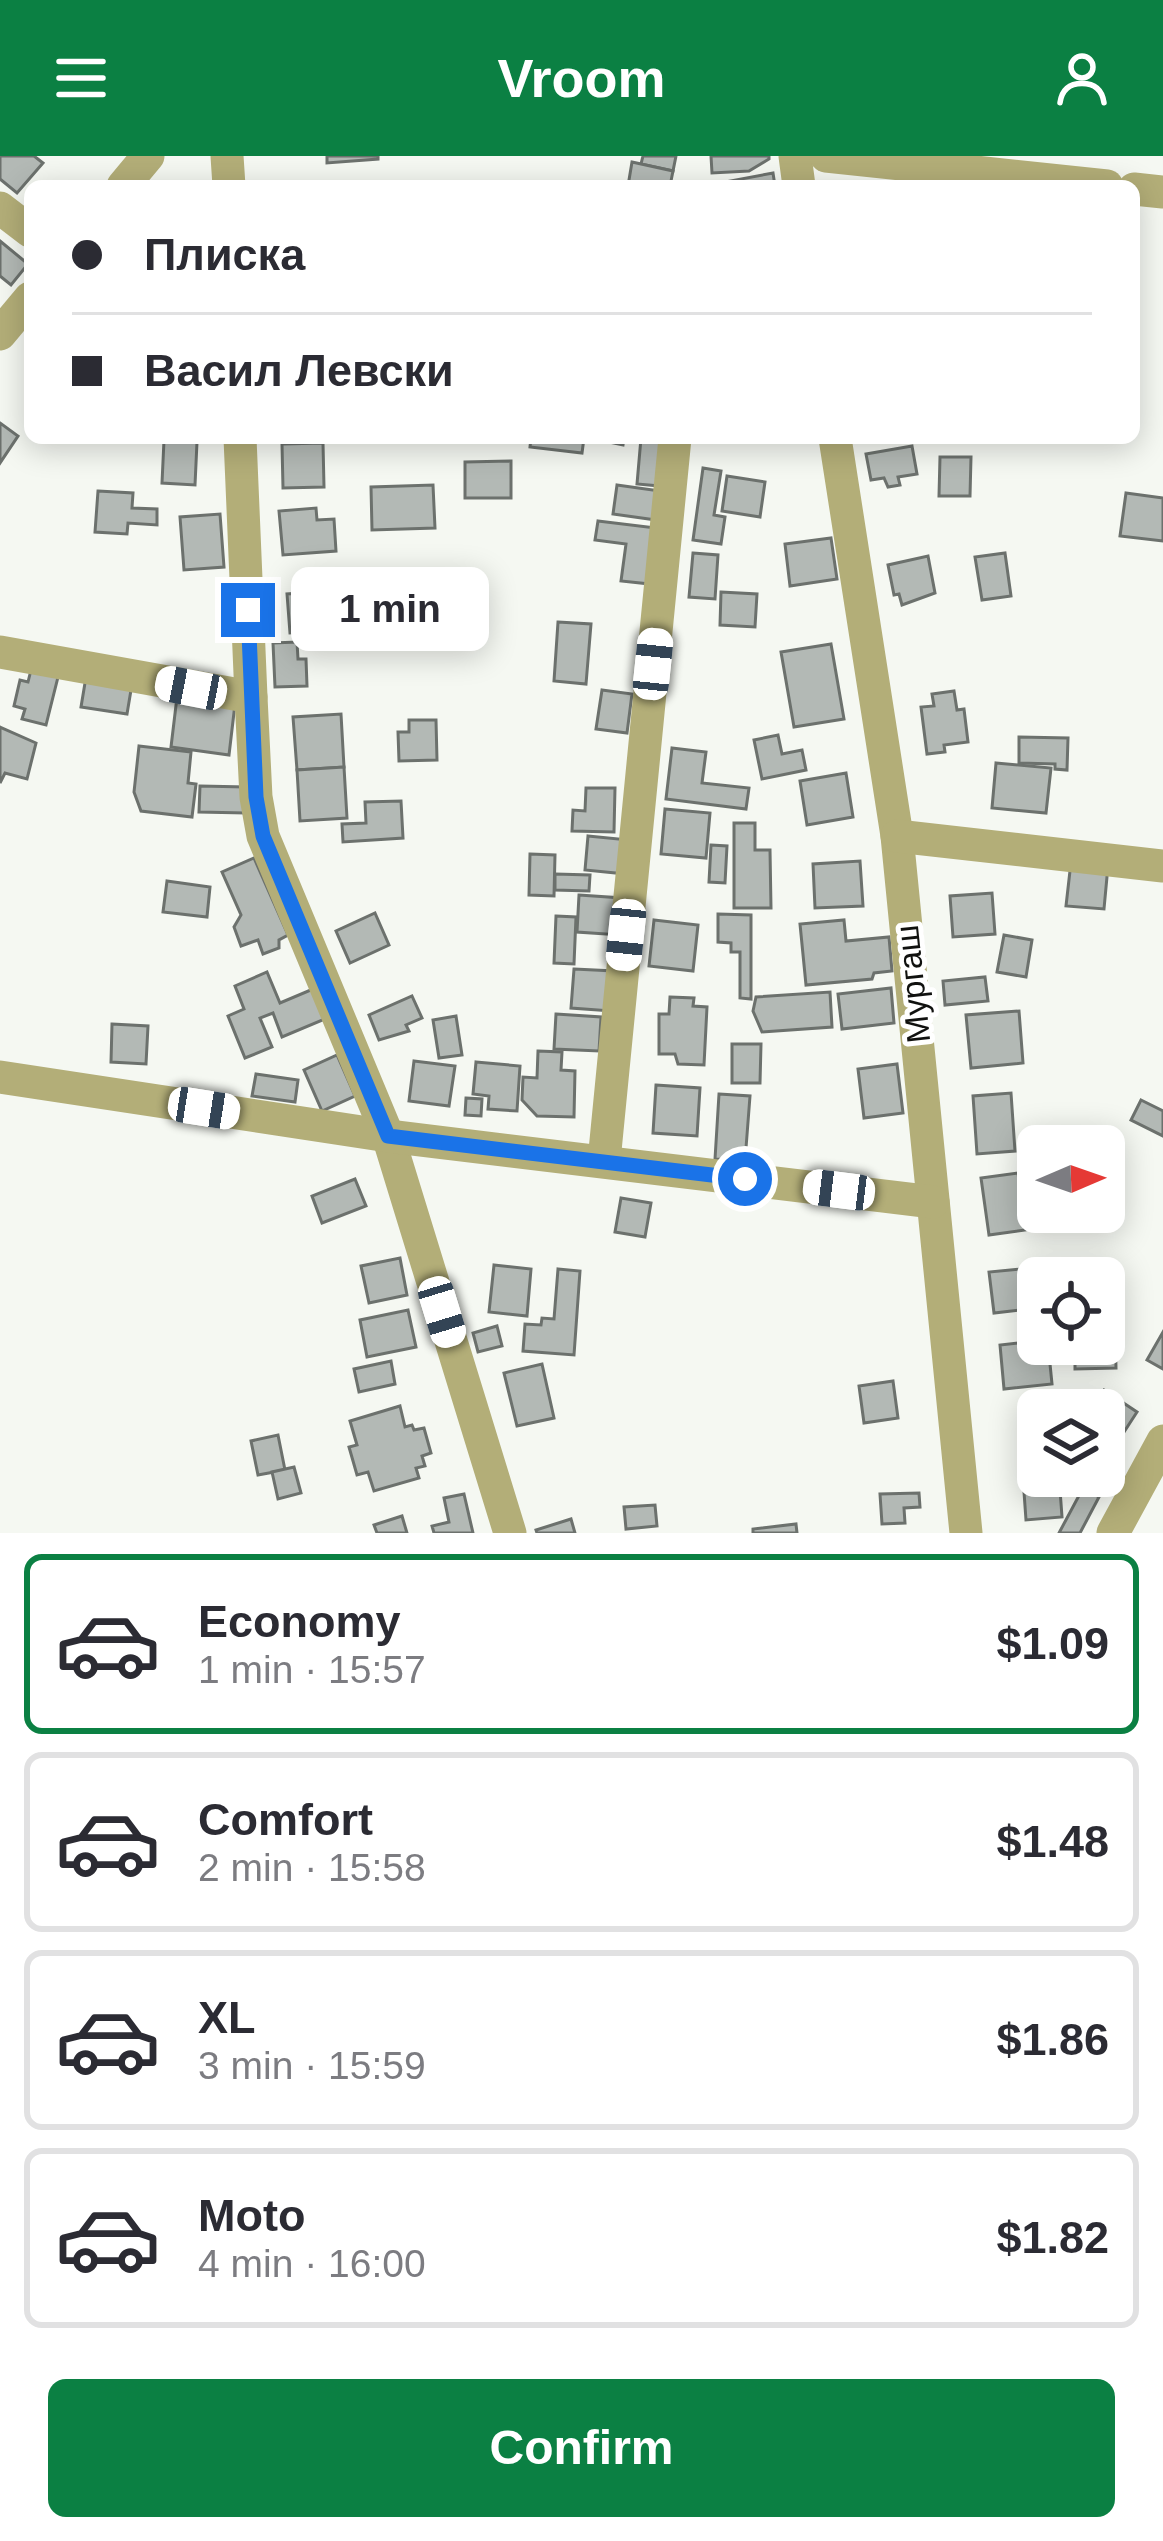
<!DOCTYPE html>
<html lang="en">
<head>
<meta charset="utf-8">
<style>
	:root { --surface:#fff; --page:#f7f7f7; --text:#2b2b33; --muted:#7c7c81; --line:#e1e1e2; --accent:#0b8043 }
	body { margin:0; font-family:Helvetica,sans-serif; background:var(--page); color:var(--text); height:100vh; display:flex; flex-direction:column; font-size:45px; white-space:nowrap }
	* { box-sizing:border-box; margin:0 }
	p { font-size:39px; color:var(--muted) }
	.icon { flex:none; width:66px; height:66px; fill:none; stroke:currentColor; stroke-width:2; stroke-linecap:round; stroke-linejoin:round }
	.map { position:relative; height:1377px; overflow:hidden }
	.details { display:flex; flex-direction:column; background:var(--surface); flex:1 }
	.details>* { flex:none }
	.banner { position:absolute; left:24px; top:24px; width:1116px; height:264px; border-radius:18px; box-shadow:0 6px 30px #0003; display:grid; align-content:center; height:264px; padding:0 48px; background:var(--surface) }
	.needle { width:78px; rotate:88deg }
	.fabs { position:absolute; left:1017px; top:969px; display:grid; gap:24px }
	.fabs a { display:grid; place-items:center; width:108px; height:108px; border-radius:18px; background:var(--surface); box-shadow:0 6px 30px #0003; font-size:60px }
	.end { position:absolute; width:54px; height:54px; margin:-27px; border:15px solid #1a73e8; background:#fff; box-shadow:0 0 0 6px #fff }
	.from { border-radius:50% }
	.bubble { position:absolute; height:84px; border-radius:18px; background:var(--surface); box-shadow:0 6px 30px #0003; font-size:39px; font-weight:700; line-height:84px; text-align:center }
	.car { position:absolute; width:36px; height:72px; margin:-36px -18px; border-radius:15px; box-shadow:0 0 9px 3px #0007; background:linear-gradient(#fff 24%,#345 0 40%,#fff 0 76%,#345 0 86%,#fff 0) }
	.banner b { display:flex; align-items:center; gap:42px; height:114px; font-size:45px }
	.banner b+b { border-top:3px solid var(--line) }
	.banner i { width:30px; height:30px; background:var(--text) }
	ul { padding:21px 0 0; list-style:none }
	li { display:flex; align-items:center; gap:36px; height:180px; margin:0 24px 18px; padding:0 24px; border:6px solid var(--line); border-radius:18px }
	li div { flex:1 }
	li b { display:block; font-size:45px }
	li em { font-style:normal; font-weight:700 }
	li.active { border-color:var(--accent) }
	li>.icon { width:108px; height:108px; stroke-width:1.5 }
	.cta { display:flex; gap:24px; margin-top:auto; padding:24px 48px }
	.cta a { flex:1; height:138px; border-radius:18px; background:var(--accent); color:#fff; font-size:48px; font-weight:700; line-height:138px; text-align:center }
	header { display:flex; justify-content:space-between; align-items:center; height:156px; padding:0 48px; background:var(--accent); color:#fff; font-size:54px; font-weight:700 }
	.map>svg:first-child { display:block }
</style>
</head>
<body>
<header><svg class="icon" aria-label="menu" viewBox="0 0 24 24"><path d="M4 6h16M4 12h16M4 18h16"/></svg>Vroom<svg class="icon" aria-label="person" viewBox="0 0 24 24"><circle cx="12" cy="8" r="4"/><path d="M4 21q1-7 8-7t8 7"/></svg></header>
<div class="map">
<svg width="1163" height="1377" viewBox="0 0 1163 1377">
	<rect width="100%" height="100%" fill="#f5f8f2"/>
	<!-- building -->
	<g fill="#b3b9b5" stroke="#6c716d" stroke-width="3">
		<polygon points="0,0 34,0 43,7 17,37 0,23"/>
		<polygon points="327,0 378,0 378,3 327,7"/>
		<polygon points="643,0 676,0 673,15 641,8"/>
		<polygon points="711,0 769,0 769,3 749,15 712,17"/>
		<polygon points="632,6 673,15 670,30 628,30"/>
		<polygon points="773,17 775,30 715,30 714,28"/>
		<polygon points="0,85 28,108 11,129 0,120"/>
		<polygon points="0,267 18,280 0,307"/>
		<polygon points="531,282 584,282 582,297 530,291"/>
		<polygon points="590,282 624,282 623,289"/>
		<polygon points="641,282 663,282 660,330 637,328"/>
		<polygon points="164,284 197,286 195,329 162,327"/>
		<polygon points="323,287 324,331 283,332 282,288"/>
		<polygon points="912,290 917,318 898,321 900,329 888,331 884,322 871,324 866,298"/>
		<polygon points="940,301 971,301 970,340 939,340"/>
		<polygon points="511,305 511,342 465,342 465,306"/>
		<polygon points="703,312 721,315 714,359 725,361 721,388 693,384"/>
		<polygon points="727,320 765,326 760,361 722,355"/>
		<polygon points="433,329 435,372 372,374 371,331"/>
		<polygon points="617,329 660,335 656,364 613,358"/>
		<polygon points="98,335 133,337 132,352 157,353 157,369 128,367 127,378 95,376"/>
		<polygon points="1126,337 1163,342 1163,385 1120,380"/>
		<polygon points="316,352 317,364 334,363 336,395 283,399 279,355"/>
		<polygon points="220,358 224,411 184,414 180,361"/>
		<polygon points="598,365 656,372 650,428 621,425 626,388 595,384"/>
		<polygon points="831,382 837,423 790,430 785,388"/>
		<polygon points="693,397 718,399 715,443 689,441"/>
		<polygon points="1005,397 1011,440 982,444 975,401"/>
		<polygon points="928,400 935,437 902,449 899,438 894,439 888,409"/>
		<polygon points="331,435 334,474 290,477 287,438"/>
		<polygon points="721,436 757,438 755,471 720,469"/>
		<polygon points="403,450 404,479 365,481 363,452"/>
		<polygon points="558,466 591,468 586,528 554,525"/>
		<polygon points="297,486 298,503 306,503 307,530 275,531 273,487"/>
		<polygon points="831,488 844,563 794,571 781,496"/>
		<polygon points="32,510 59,517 46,569 22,563 25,553 14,550 20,524 28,526"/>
		<polygon points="86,521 132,528 127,558 81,551"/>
		<polygon points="602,534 632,538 627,577 596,573"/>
		<polygon points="954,535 957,554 964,553 968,586 944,589 945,596 927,598 921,551 934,550 932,538"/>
		<polygon points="177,541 235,548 229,599 171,591"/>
		<polygon points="341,558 344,611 297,614 293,561"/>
		<polygon points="409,564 436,564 437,604 399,605 398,576 409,576"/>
		<polygon points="0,571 36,587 27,623 5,617 0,627"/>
		<polygon points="778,579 782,598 802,594 806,614 762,623 754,584"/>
		<polygon points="1019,581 1068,582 1067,614 1055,613 1055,608 1019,607"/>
		<polygon points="139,590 191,596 188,627 196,628 192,661 141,655 134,636"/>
		<polygon points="672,592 706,596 702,627 749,632 746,653 666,643"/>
		<polygon points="996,607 1051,612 1046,657 992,652"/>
		<polygon points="344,611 347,662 300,665 297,614"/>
		<polygon points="846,617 853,661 807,669 800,625"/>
		<polygon points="200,630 246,631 245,657 199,656"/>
		<polygon points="586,632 615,632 614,676 572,675 573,654 585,655"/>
		<polygon points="401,645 403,682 343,686 342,668 366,667 365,646"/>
		<polygon points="665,653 710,657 706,702 661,698"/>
		<polygon points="734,667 755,667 755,694 770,694 771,752 734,752"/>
		<polygon points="588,680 629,684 626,718 585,714"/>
		<polygon points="711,689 727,690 725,727 709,726"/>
		<polygon points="530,698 555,699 554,740 529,739"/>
		<polygon points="254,702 288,779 279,784 279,792 263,798 258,784 241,790 234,771 241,759 222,716"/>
		<polygon points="860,705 863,750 815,752 813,708"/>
		<polygon points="1071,706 1108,710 1104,753 1066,750"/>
		<polygon points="555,718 590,719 589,735 555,734"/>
		<polygon points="167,725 210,731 207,761 163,756"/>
		<polygon points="992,737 995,778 953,781 950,740"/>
		<polygon points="579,739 622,742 620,779 577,776"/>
		<polygon points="375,757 389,789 350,807 336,775"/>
		<polygon points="718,758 751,759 751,843 740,842 740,796 731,796 731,787 718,786"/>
		<polygon points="556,760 576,761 574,808 554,807"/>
		<polygon points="654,764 698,769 693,815 649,810"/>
		<polygon points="844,764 846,785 889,781 892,815 874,817 872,823 806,829 800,768"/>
		<polygon points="1004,779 1032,784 1026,821 997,816"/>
		<polygon points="574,813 614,815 611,855 571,852"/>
		<polygon points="267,816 280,847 313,833 325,863 282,881 273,857 260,862 272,891 245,902 228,860 244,853 235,830"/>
		<polygon points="985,821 988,845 945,849 943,825"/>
		<polygon points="891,832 894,867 842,873 838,838"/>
		<polygon points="830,836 832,871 762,876 753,855 756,841"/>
		<polygon points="412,840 422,862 406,869 409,875 379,884 369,859"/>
		<polygon points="670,841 694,842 693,850 707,851 704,909 678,908 675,898 659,898 659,858 669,858"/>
		<polygon points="1019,855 1023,907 971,912 966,859"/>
		<polygon points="556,858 601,861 599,895 554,893"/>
		<polygon points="456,860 462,899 439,902 433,864"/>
		<polygon points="112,868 148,870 146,908 111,906"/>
		<polygon points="732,888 761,888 760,927 732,927"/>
		<polygon points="538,895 562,896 561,914 575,915 574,961 537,960 522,944 523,921 537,922"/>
		<polygon points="337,899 355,940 322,955 304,914"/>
		<polygon points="414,905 455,910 449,950 409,945"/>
		<polygon points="476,906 520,910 517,955 488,953 489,940 473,938"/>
		<polygon points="897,908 903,957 864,962 858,913"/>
		<polygon points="256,918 298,924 295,946 252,940"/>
		<polygon points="656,929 700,932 697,980 653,977"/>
		<polygon points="1011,937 1015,995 977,998 973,940"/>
		<polygon points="719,938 750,940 745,1005 715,1003"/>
		<polygon points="466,942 482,943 481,960 465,959"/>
		<polygon points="1141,944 1163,955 1163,980 1131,964"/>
		<polygon points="1018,1017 1025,1074 989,1079 981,1022"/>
		<polygon points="355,1023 366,1050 322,1067 312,1040"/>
		<polygon points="621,1042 651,1047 645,1081 615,1076"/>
		<polygon points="400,1102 407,1139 369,1147 361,1110"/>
		<polygon points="494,1109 531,1113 527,1160 489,1156"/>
		<polygon points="1041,1111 1038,1152 994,1157 989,1116"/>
		<polygon points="558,1113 580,1115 574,1199 523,1195 525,1168 541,1169 542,1162 554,1163"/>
		<polygon points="408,1154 416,1191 367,1201 360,1164"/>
		<polygon points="497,1170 502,1190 478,1196 473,1177"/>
		<polygon points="1104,1170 1115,1170 1116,1212 1075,1213 1075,1188 1104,1188"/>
		<polygon points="1163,1176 1163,1213 1147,1204"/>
		<polygon points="1038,1185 1048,1188 1052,1228 1004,1233 1000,1189"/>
		<polygon points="391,1205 395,1228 359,1236 354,1213"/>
		<polygon points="542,1208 554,1262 517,1270 504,1217"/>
		<polygon points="893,1225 898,1262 864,1267 859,1230"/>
		<polygon points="1104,1234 1137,1256 1113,1293 1104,1288 1104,1254 1091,1254"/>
		<polygon points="400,1250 405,1271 412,1269 414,1274 424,1272 431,1297 422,1300 425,1310 416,1312 419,1322 374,1335 368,1316 357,1319 349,1291 357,1289 350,1265"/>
		<polygon points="278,1279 285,1314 258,1319 251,1285"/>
		<polygon points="294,1311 301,1337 278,1343 272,1316"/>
		<polygon points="1059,1320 1062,1361 1026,1364 1023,1322"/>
		<polygon points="1083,1332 1099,1341 1080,1377 1059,1377"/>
		<polygon points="919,1337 920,1351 904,1352 905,1367 882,1368 880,1338"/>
		<polygon points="464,1338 473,1377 434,1377 432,1370 449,1366 444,1342"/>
		<polygon points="655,1349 657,1370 626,1373 624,1351"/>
		<polygon points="402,1360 407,1377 377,1377 374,1369"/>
		<polygon points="571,1363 575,1377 537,1377 536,1374"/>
		<polygon points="796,1368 797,1377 753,1377 753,1373"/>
	</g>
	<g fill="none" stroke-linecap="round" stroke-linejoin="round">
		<!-- street -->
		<g stroke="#b3ae78" stroke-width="33">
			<polyline points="227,0 229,30"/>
			<polyline points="795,0 799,30"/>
			<polyline points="826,0 1107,30"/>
			<polyline points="123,30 148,0"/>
			<polyline points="1134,33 1163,36"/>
			<polyline points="0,52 30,75"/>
			<polyline points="0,178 30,142"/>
			<polyline points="240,282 251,541"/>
			<polyline points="835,282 897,680 966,1377"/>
			<polyline points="0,496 251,541 256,641 263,680 388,980 510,1377"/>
			<polyline points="897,680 1163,710"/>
			<polyline points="0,921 388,980 933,1046"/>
			<polyline points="604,1005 675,282"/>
			<polyline points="1113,1377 1163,1285"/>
		</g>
	</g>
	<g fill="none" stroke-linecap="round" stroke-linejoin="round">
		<!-- route -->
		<polyline stroke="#1a73e8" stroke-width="15" points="248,454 256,641 263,680 388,980 745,1023"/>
	</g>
	<g text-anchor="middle" stroke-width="10" stroke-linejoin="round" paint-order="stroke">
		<!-- street labels -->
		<g font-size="33" fill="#10110f" stroke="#fff">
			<text transform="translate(912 828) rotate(-96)" y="12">Мургаш</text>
		</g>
	</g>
</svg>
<div class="fabs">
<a><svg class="needle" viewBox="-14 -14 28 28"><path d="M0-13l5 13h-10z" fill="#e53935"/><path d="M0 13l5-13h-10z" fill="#7c7c81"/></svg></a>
<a><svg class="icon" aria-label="locate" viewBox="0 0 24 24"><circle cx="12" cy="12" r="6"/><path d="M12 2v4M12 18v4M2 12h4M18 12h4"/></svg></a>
<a><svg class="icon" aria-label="layers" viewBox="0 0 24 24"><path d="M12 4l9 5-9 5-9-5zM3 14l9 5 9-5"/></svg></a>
</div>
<i class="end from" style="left:745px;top:1023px"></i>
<i class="end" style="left:248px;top:454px"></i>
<div class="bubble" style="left:291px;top:411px;width:198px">1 min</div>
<i class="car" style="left:653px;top:508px;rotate:6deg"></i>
<i class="car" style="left:191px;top:532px;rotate:281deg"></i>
<i class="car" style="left:626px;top:779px;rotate:186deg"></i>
<i class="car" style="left:204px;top:952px;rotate:99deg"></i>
<i class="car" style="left:839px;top:1034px;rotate:277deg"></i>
<i class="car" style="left:442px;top:1156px;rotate:163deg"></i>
<div class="banner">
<b><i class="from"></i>Плиска</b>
<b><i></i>Васил Левски</b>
</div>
</div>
<section class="details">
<ul>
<li class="active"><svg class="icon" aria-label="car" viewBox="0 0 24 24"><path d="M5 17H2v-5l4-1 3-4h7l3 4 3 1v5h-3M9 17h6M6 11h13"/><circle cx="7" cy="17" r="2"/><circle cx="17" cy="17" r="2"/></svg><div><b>Economy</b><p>1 min · 15:57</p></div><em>$1.09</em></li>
<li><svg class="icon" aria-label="car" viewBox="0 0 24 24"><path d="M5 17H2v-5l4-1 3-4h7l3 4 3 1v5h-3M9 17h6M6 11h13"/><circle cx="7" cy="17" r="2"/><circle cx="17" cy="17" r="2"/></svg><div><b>Comfort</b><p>2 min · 15:58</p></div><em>$1.48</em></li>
<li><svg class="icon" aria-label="car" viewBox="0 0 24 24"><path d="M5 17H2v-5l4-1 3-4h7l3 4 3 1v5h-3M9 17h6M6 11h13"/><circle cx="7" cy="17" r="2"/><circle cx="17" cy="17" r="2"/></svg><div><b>XL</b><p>3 min · 15:59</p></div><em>$1.86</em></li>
<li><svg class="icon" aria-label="car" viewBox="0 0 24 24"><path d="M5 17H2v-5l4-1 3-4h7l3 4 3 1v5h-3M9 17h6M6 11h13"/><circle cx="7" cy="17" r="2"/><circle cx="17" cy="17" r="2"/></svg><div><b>Moto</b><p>4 min · 16:00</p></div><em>$1.82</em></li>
</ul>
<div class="cta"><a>Confirm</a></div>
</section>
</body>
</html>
